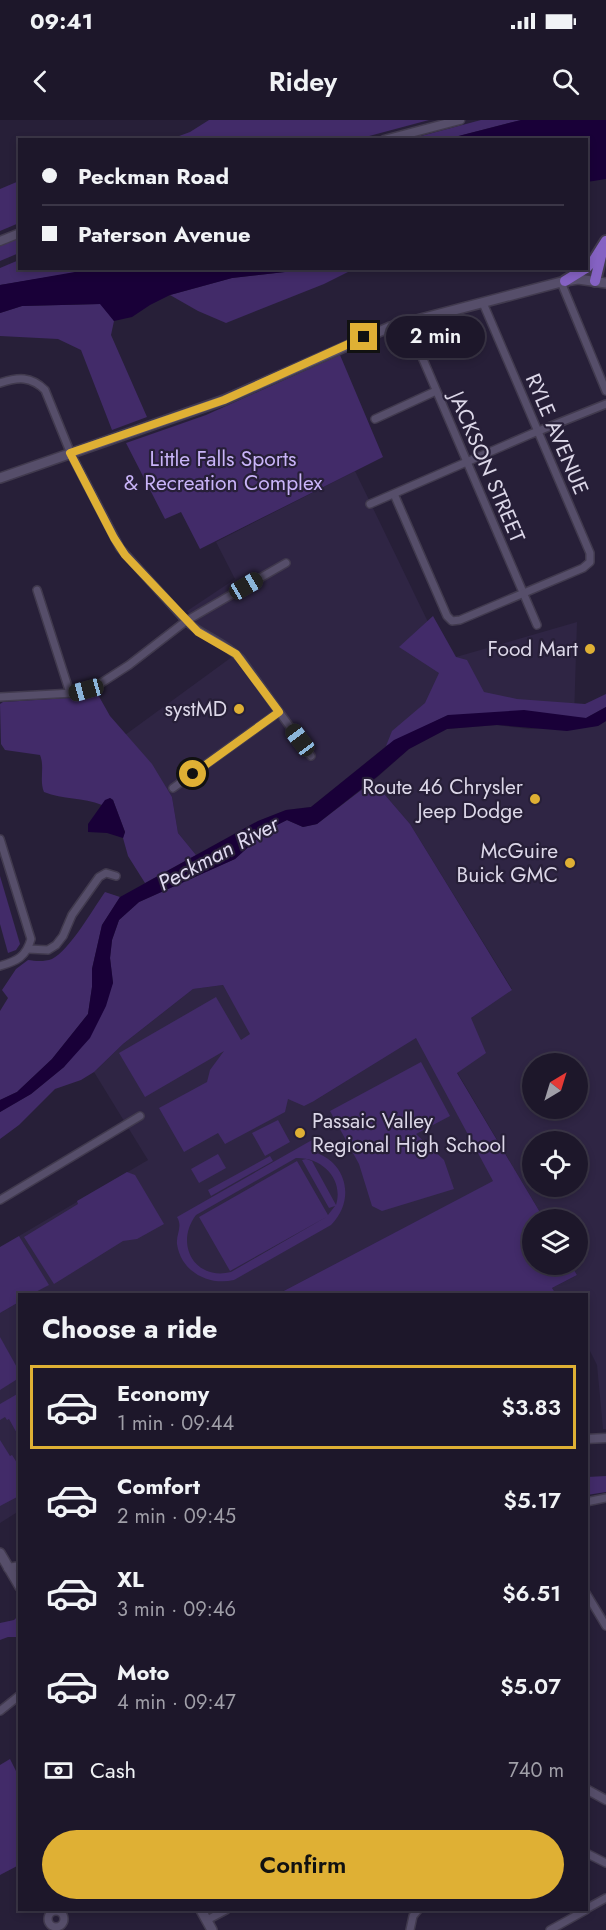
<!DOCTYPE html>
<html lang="en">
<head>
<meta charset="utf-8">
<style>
	:root { --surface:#1d172a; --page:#2a2436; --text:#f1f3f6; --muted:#a09fa8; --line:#3b3647; --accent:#dfb034 }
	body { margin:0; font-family:Jost,sans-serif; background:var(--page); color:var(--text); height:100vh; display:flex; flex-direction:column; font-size:22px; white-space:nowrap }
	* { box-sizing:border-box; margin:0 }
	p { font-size:20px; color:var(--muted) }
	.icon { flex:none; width:33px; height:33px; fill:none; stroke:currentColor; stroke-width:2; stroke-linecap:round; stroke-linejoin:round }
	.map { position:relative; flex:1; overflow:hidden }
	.panel { position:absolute; left:18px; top:1173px; width:570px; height:618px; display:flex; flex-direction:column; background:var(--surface); border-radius:0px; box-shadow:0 3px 9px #0003,0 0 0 2px var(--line) }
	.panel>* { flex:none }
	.top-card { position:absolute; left:18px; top:18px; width:570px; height:132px; border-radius:0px; box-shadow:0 3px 9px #0003,0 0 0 2px var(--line); display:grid; align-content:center; height:132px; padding:0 24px; background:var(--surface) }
	.needle { width:39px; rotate:38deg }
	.fabs { position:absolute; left:522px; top:933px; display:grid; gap:12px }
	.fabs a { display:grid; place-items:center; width:66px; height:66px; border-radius:50%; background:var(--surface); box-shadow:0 3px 9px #0003,0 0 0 2px var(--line); font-size:30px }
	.end { position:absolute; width:27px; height:27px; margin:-14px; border:8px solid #dfb034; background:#111; box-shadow:0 0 0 3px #111 }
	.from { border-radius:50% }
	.bubble { position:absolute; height:42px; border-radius:21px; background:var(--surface); box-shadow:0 3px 9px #0003,0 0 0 2px var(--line); font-size:20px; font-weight:600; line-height:42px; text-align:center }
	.car { position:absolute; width:18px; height:36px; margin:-18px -9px; border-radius:8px; box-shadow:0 0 4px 2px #0007; background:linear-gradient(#222 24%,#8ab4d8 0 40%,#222 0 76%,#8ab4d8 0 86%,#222 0) }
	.top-card b { display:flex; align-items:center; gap:21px; height:57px; font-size:22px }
	.top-card b+b { border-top:2px solid var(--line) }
	.top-card i { width:15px; height:15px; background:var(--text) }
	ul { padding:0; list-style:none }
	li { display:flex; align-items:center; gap:18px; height:84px; margin:0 12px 9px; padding:0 12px; border:3px solid transparent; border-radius:0px }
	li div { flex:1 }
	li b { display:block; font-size:22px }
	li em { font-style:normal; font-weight:600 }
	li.selected { border-color:var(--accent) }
	li>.icon { width:54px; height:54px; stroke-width:1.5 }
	h2 { padding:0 24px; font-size:27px; line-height:72px }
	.pay { display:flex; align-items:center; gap:15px; height:66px; padding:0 24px; font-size:22px }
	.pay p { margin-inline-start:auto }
	.button { display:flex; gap:12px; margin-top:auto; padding:12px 24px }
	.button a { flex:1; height:69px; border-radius:36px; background:var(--accent); color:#111; font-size:24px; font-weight:600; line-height:69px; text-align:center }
	.status { display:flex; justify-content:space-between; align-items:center; height:42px; padding:0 30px; background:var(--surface); direction:ltr }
	.status svg { height:16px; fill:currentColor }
	header { display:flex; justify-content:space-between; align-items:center; height:78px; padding:0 24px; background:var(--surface); font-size:27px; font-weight:600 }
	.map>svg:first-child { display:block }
</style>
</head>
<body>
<div class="status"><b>09:41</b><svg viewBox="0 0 49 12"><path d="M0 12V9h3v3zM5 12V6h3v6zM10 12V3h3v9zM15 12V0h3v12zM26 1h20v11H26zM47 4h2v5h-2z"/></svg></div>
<header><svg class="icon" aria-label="back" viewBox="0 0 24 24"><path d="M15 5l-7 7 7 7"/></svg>Ridey<svg class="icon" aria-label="search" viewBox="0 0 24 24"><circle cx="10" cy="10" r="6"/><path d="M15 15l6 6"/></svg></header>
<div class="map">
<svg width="606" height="1810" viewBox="0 0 606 1810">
	<rect width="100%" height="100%" fill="#271f38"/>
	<!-- built -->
	<g fill="#2f2544" fill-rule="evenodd">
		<polygon points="355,351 442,531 456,537 577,502 574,598 524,590 394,620 311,687 286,690 258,701 196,735 178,713 172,677 125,615 240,531 196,503 187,491 235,459 216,422"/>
		<path d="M606,601v708h-3l-6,-64 -10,-20 -1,-51h-30l-4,-6 25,-13 -6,-10 7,-1v-44l-34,-1 -87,-147 14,-54 41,-29 -102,-165 -37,-43 36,-32 38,-20 50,-4 32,4 69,-3zM532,944h46v44h-46zM532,1022h46v44h-46z"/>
		<polygon points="223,865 288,979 314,981 417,917 494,1061 278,1174 32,1174 48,1165 19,1116 148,1040 94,952 123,924 193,869"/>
		<polygon points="19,1182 19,1391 0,1403 0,1193"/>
	</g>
	<!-- green -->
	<g fill="#422b69" fill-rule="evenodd">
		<polygon points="209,0 429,0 358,19 171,19 190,12"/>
		<polygon points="481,0 521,0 447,19 406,20"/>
		<polygon points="19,61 19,103 0,111 0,69"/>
		<polygon points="19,118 19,133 0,141 0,126"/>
		<polygon points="19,140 20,148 98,149 0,165 0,148"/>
		<polygon points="311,149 354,149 324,164 226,203 198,191 170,175 232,158"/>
		<polygon points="101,184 114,201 111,215 147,297 112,310 81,230 58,219 0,216 0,193 22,186"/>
		<polygon points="340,235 383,337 200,429 181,392 165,399 126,323 206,295"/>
		<polygon points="433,496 456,537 467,540 484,572 517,579 585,584 606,574 606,587 586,598 448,595 386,626 392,611 425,583 439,553 399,527"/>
		<path d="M97,573l13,23 42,48 20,33 6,36 18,22 -51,28 -17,-27 -5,-18 2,-6 -12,-32 -3,-2 -8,7c-19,-8 -39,-5 -58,-13 -5,-12 1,-25 -4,-37l-35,-5 -4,-6 -1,-40 3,-2 65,-4z"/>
		<polygon points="373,661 410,704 512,870 471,898 486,933 457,953 544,1099 532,1100 532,1144 571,1145 577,1155 552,1168 556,1174 278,1174 493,1061 416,918 314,981 304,986 288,979 285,992 225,1024 218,1013 184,1032 159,988 207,962 210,950 224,931 145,977 119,933 216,877 241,920 250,914 223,865 193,869 123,924 94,952 81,960 55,969 19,1005 0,1019 0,992 31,974 64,947 113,863 110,838 112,820 119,800 139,782 235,739 267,710 287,700 303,707 317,704"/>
		<polygon points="0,756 20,824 16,830 8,833 0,804"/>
		<path d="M105,772l15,5 -18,28 -10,44v18l-4,27 -36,45 -35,33 -17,8v-89l8,-13 -6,-8 14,-21 12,-9c7,1 16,2 24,-1 17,-8 41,-50 53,-67z"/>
		<polygon points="421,942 450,996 416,1014 444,1040 454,1069 382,1091 372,1086 359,1044 330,991"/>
		<polygon points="278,1000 290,1022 265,1036 252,1013"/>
		<path d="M312,1020l4,7 -6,4c36,8 47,48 21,74l-97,55c-25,6 -53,-8 -57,-36 -1,-10 6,-17 0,-27zM296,1038c26,-1 48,21 40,47l-24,-44 -6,-2 -4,1 27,48 6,-2 -7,9 -31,-54 -98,56 31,54 98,-55 -97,56c-36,9 -57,-28 -35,-57z"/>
		<polygon points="218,1034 226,1048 199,1063 191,1049"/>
		<polygon points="270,1036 273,1041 211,1076 208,1070"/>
		<polygon points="127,1052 135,1055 164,1104 137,1119 123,1121 54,1164 24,1117 78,1084 77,1081"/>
		<polygon points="19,1116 49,1165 32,1174 20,1174 19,1182 0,1193 0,1127"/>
		<polygon points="0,1217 19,1251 19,1258 0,1270"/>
		<polygon points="19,1273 19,1317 9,1299 7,1300 5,1297 0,1300 0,1284"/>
		<polygon points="0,1320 10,1336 12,1335 19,1346 19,1376 0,1386"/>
		<polygon points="606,1356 606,1372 587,1375 587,1357"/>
		<polygon points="19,1495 19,1517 8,1517 0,1520 0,1503 14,1500"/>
		<polygon points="10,1639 19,1657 19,1745 0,1755 0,1645"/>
	</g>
	<!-- water -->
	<g fill="#190038">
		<polygon points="521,0 606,0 606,59 587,62 586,20 447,19"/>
		<polygon points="98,148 311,148 311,149 232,158 170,175 150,185 132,197 114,201 100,184 22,186 0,193 0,165"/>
		<polygon points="606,587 606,601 598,606 567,611 497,605 447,609 409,629 378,656 317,704 303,707 287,700 267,710 235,739 139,782 119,800 112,820 110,838 113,863 106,886 90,918 64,947 31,974 0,992 0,980 17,972 52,939 88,894 92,867 92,849 102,805 120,777 258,701 286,690 311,687 394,620 448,595 524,590 586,598"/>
		<polygon points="110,678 113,680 125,712 123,718 107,713 88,712 88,704 105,680"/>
	</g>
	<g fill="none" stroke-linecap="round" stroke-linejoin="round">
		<defs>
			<g id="minor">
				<polyline points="561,162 606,271"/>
				<polyline points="407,202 537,505"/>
				<path d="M0,263c18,-6 31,-7 45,7l26,64 49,94 66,73c17,15 40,22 55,38l70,97"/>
				<polyline points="375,299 436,271"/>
				<polyline points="394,374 447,496 452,501 460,500 583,448 590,442 590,433 483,183"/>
				<polyline points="370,384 531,314 606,284"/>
				<polyline points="37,470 70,573"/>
				<polyline points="0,577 73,573 98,565 129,545 186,501 286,443"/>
				<polyline points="173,668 279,592"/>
				<path d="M0,719l31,100c-5,18 -14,22 -31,27"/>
				<polyline points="28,829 48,830 56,825 63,816 72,795 99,757 106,753 116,756"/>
				<polyline points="0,1080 140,996"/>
				<polyline points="586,1382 606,1378"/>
				<polyline points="586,1473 606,1506"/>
				<polyline points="0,1591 20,1575"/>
				<polyline points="586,1733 606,1743"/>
				<polyline points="586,1789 606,1778"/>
				<circle cx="56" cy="1799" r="8"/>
				<polyline points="207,1800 226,1790"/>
				<polyline points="410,1810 413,1796 418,1790"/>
				<polyline points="550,1810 586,1790"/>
			</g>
			<g id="tertiary">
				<polyline points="384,20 460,0"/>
				<polyline points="0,121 20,113"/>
				<polyline points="586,1319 606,1318"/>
				<polyline points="8,1448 20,1446"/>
				<polyline points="586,1669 606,1680"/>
			</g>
			<g id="secondary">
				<polyline points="0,358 224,280 390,207 565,161 578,159 606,163"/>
				<polyline points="0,1433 20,1467"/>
				<polyline points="201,1790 212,1810"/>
			</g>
			<g id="trunk">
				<polyline points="586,148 594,140 606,121"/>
				<polyline points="565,161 586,148"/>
				<polyline points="595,161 603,128"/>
			</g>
		</defs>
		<!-- minor casing -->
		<use href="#minor" stroke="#413a4e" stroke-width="10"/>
		<!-- tertiary casing -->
		<use href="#tertiary" stroke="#413a4e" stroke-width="11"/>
		<!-- secondary casing -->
		<use href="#secondary" stroke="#413a4e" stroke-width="12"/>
		<!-- trunk casing -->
		<use href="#trunk" stroke="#413a4e" stroke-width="14"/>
		<!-- minor -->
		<use href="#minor" stroke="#564e6a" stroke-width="7"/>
		<!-- tertiary -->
		<use href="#tertiary" stroke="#564e6a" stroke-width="8"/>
		<!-- secondary -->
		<use href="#secondary" stroke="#564e6a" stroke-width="9"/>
		<!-- trunk -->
		<use href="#trunk" stroke="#8562c3" stroke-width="10"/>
	</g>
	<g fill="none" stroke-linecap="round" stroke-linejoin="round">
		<!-- route -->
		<polyline stroke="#dfb034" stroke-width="8" points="193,654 279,592 236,534 198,512 125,435 114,418 70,333 224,280 364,217"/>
	</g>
	<!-- markers -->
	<g fill="#dfb034" stroke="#271f38" stroke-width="2">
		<circle cx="590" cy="529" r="6"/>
		<circle cx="239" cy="589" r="6"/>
		<circle cx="535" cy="679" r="6"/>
		<circle cx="570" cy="743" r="6"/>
		<circle cx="300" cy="1013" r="6"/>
	</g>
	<g text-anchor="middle" stroke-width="4.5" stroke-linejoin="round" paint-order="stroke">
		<!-- street labels -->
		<g font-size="21" fill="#dcd7e8" stroke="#271f38">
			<text transform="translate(557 314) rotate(67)" y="7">RYLE AVENUE</text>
			<text transform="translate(487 347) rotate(67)" y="7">JACKSON STREET</text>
		</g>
		<!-- park labels -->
		<g font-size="21" fill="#c9b4f8" stroke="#271f38">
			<text x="223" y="346">Little Falls Sports<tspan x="223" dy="24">&amp; Recreation Complex</tspan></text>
		</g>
		<!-- poi labels -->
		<g font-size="21" fill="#dcd7e8" stroke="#271f38" text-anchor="end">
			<text x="578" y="536">Food Mart</text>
			<text x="227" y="596">systMD</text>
			<text x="523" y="674">Route 46 Chrysler<tspan x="523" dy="24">Jeep Dodge</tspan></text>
			<text x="558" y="738">McGuire<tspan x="558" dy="24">Buick GMC</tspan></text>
			<text x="312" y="1008" text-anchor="start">Passaic Valley<tspan x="312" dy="24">Regional High School</tspan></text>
		</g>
		<!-- water labels -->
		<g font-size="22" font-style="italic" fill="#dfd9f0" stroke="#271f38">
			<text transform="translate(218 733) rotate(-28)" y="8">Peckman River</text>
		</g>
	</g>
</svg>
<div class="fabs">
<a><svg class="needle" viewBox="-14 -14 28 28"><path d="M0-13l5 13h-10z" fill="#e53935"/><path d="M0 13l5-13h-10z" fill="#a09fa8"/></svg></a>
<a><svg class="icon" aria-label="locate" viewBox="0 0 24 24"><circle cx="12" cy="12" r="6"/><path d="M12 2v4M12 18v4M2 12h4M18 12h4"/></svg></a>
<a><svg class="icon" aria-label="layers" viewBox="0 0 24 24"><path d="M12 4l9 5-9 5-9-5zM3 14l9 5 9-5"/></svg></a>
</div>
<i class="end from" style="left:193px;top:654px"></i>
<i class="end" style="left:364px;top:217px"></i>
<div class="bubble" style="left:386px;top:196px;width:99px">2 min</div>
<i class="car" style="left:246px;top:466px;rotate:60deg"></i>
<i class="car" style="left:86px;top:570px;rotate:255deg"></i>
<i class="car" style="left:300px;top:620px;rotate:323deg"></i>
<div class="top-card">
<b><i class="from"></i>Peckman Road</b>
<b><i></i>Paterson Avenue</b>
</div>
<section class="panel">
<h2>Choose a ride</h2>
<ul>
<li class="selected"><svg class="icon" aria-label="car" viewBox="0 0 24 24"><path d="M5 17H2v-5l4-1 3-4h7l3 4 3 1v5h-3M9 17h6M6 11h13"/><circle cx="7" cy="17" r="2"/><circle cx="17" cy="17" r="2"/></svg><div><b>Economy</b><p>1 min · 09:44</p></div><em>$3.83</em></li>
<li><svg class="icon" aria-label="car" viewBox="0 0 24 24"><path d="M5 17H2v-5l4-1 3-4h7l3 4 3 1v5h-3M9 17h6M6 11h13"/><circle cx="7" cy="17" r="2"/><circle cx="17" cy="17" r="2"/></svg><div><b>Comfort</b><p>2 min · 09:45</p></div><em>$5.17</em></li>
<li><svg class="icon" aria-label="car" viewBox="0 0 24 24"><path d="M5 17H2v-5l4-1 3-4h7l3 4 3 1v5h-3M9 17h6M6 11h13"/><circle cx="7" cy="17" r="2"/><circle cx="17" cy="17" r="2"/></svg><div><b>XL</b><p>3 min · 09:46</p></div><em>$6.51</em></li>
<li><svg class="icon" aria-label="car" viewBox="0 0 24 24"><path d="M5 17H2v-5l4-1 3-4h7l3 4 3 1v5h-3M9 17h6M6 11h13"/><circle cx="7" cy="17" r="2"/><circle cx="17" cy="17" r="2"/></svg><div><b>Moto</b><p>4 min · 09:47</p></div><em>$5.07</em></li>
</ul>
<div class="pay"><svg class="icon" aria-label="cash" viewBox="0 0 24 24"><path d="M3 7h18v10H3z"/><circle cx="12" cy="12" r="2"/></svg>Cash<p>740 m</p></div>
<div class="button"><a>Confirm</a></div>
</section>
</div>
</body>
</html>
